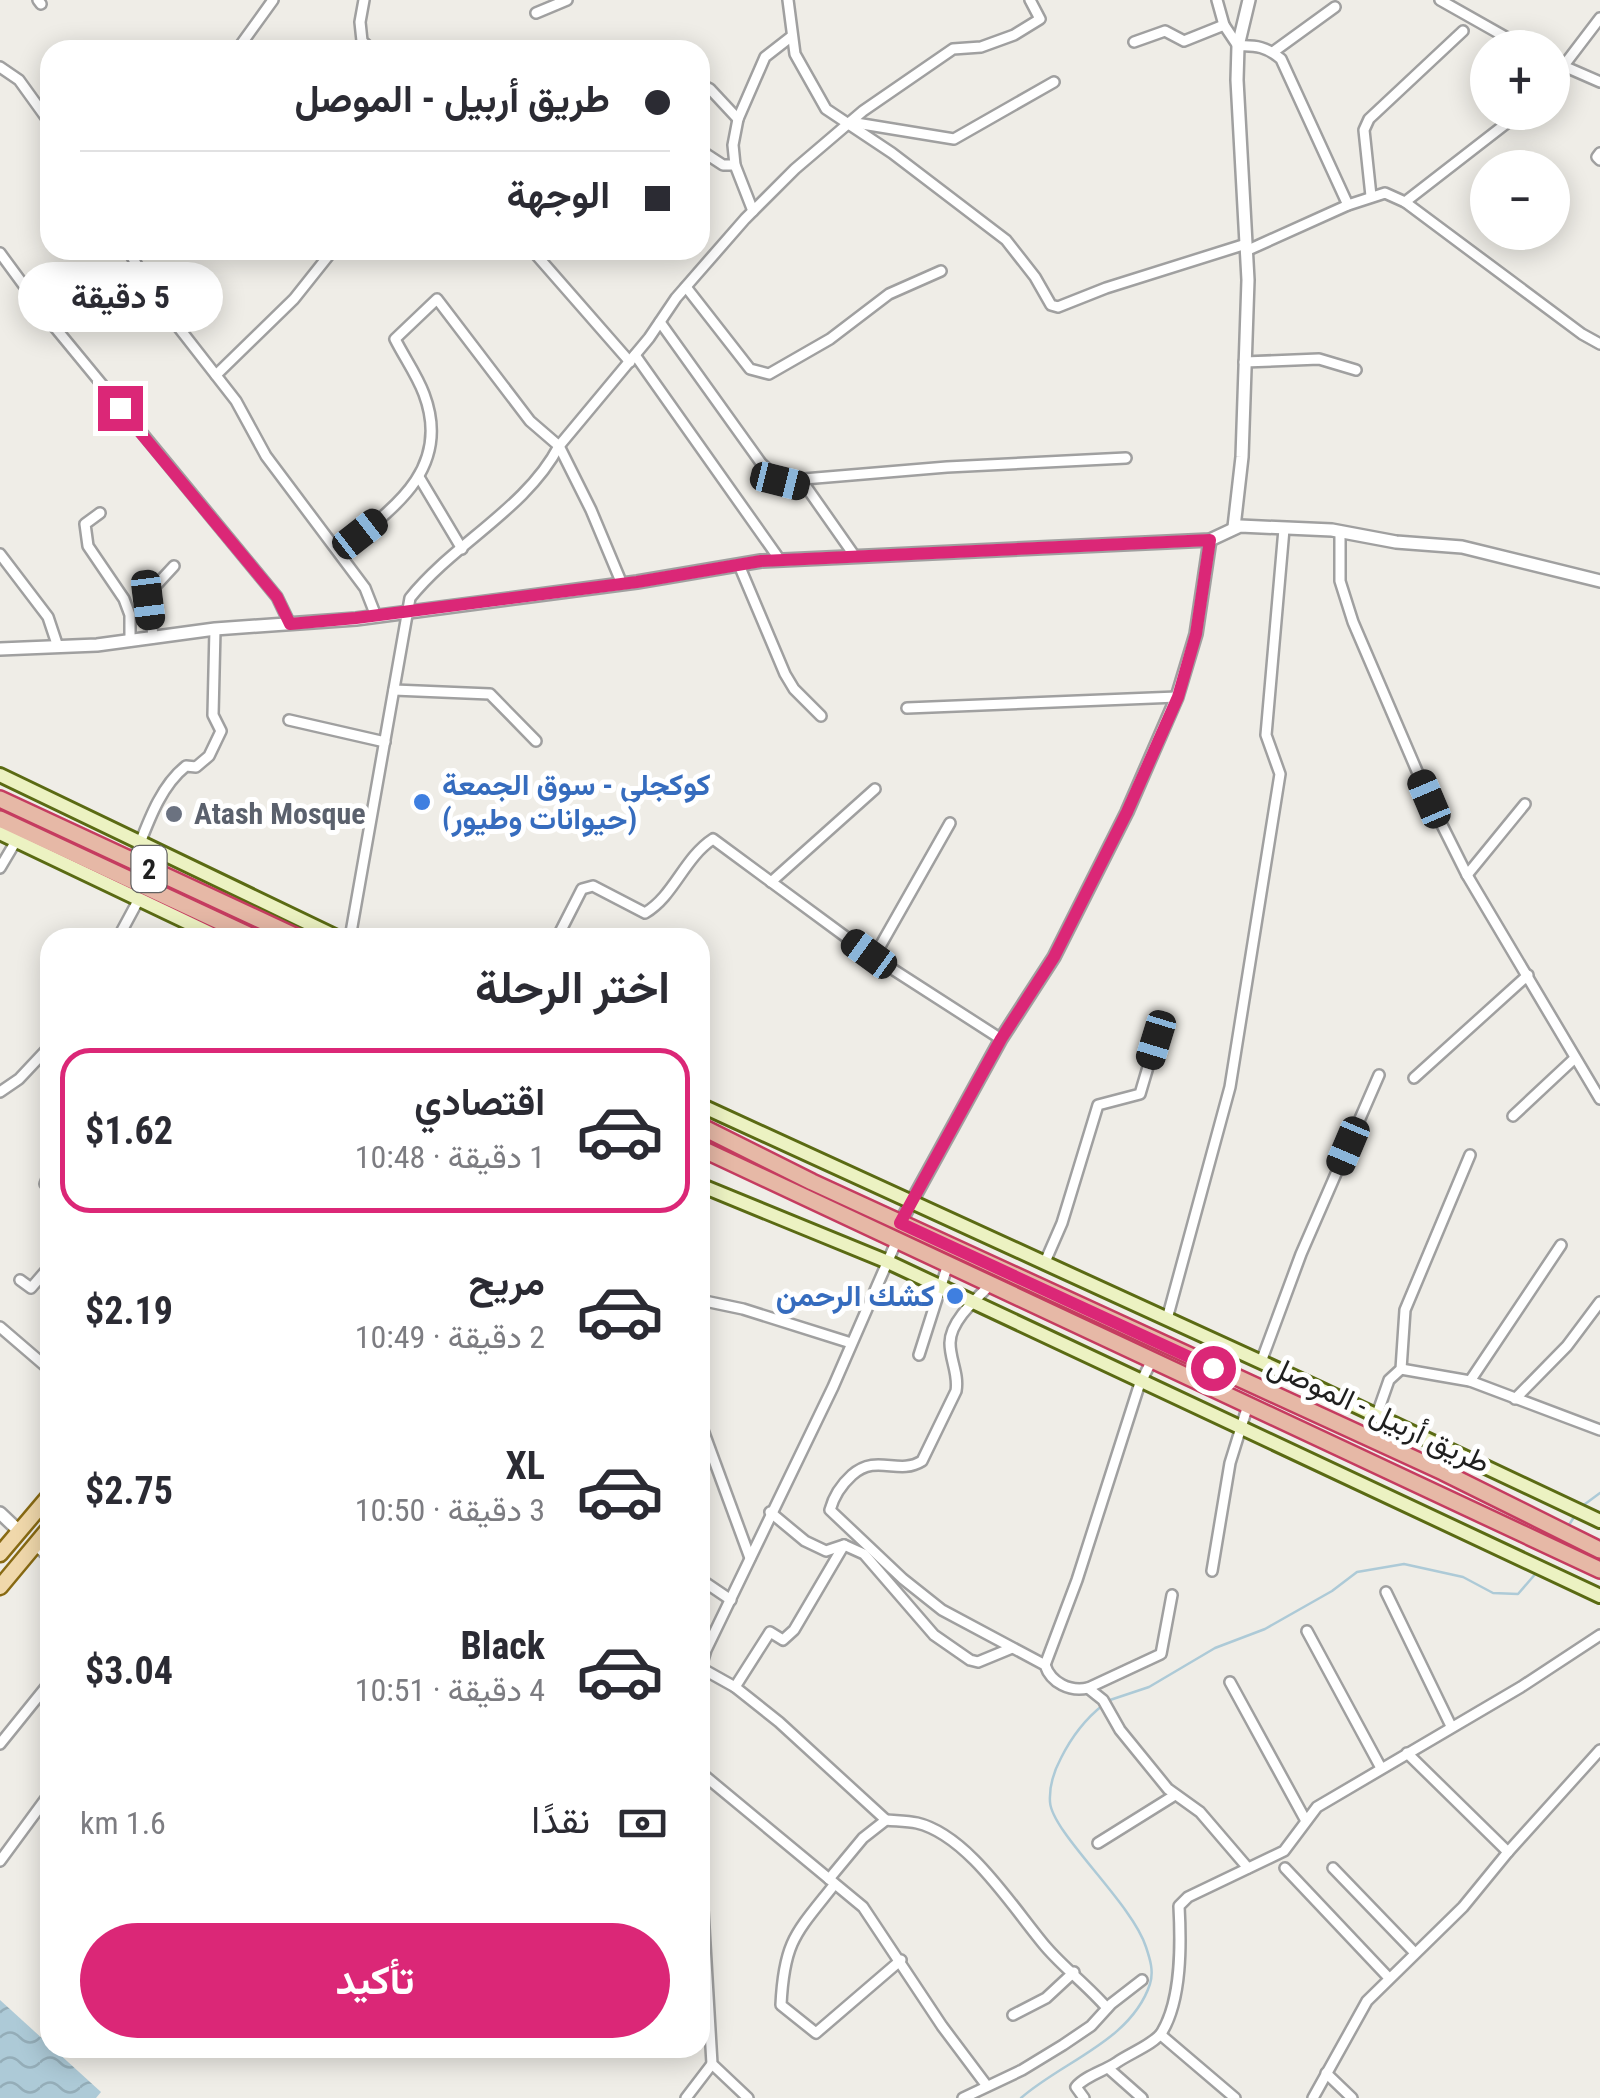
<!DOCTYPE html>
<html lang="ar">
<head>
<meta charset="utf-8">
<style>
	:root { --surface:#fff; --page:#f7f7f7; --text:#2b2b33; --muted:#7c7c81; --line:#e1e1e2; --accent:#db2777 }
	body { margin:0; font-family:"Roboto Condensed",Vazirmatn,sans-serif; background:var(--page); color:var(--text); direction:rtl; height:100vh; display:flex; flex-direction:column; font-size:38px; white-space:nowrap }
	* { box-sizing:border-box; margin:0 }
	p { font-size:32px; color:var(--muted) }
	.icon { flex:none; width:55px; height:55px; fill:none; stroke:currentColor; stroke-width:2; stroke-linecap:round; stroke-linejoin:round }
	.map { position:relative; flex:1; overflow:hidden; direction:ltr }
	.side { position:absolute; left:40px; top:928px; width:670px; height:1130px; display:flex; flex-direction:column; background:var(--surface); border-radius:30px; box-shadow:0 5px 25px #0003; direction:rtl }
	.side>* { flex:none }
	.guide { position:absolute; left:40px; top:40px; width:670px; height:220px; border-radius:30px; box-shadow:0 5px 25px #0003; direction:rtl; display:grid; align-content:center; height:220px; padding:0 40px; background:var(--surface) }
	.buttons { position:absolute; left:1470px; top:30px; display:grid; gap:20px }
	.buttons a { display:grid; place-items:center; width:100px; height:100px; border-radius:50%; background:var(--surface); box-shadow:0 5px 25px #0003; font-size:50px }
	.end { position:absolute; width:45px; height:45px; margin:-22px; border:12px solid #db2777; background:#fff; box-shadow:0 0 0 5px #fff }
	.from { border-radius:50% }
	.bubble { position:absolute; height:70px; border-radius:35px; background:var(--surface); box-shadow:0 5px 25px #0003; font-size:32px; font-weight:700; line-height:70px; text-align:center; direction:rtl }
	.car { position:absolute; width:30px; height:60px; margin:-30px -15px; border-radius:12px; box-shadow:0 0 8px 2px #0007; background:linear-gradient(#222 24%,#8ab4d8 0 40%,#222 0 76%,#8ab4d8 0 86%,#222 0) }
	.guide b { display:flex; align-items:center; gap:35px; height:95px; font-size:38px }
	.guide b+b { border-top:2px solid var(--line) }
	.guide i { width:25px; height:25px; background:var(--text) }
	ul { padding:0; list-style:none }
	li { display:flex; align-items:center; gap:30px; height:165px; margin:0 20px 15px; padding:0 20px; border:5px solid transparent; border-radius:30px }
	li div { flex:1 }
	li b { display:block; font-size:38px }
	li em { font-style:normal; font-weight:700 }
	li.active { border-color:var(--accent) }
	li>.icon { width:90px; height:90px; stroke-width:1.5 }
	h2 { padding:0 40px; font-size:45px; line-height:120px }
	.pay { display:flex; align-items:center; gap:25px; height:110px; padding:0 40px; font-size:38px }
	.pay p { margin-inline-start:auto }
	.action { display:flex; gap:20px; margin-top:auto; padding:20px 40px }
	.action a { flex:1; height:115px; border-radius:60px; background:var(--accent); color:#fff; font-size:40px; font-weight:700; line-height:115px; text-align:center }
	.map>svg:first-child { display:block }
</style>
</head>
<body>
<div class="map">
<svg width="1600" height="2098" viewBox="0 0 1600 2098">
	<defs>
		<pattern id="water-waves" width="16" height="10" patternUnits="userSpaceOnUse" patternTransform="scale(2.5)"><rect width="16" height="10" fill="#adcad7"/><path d="M0 5q4-4 8 0t8 0" fill="none" stroke="#94adb8"/></pattern>
	</defs>
	<rect width="100%" height="100%" fill="#efede7"/>
	<!-- water -->
	<polygon fill="url(#water-waves)" points="0,2000 101,2092 96,2098 0,2098"/>
	<g fill="none" stroke-linecap="round" stroke-linejoin="round">
		<!-- stream -->
		<g stroke="#adcad7" stroke-width="2.5">
			<polyline points="1581,1507 1600,1493"/>
			<polyline points="1567,1528 1576,1514"/>
			<polyline points="1110,1700 1149,1687 1215,1648 1265,1629 1332,1591 1357,1572 1404,1564 1463,1577 1493,1593 1518,1594 1537,1572"/>
			<path d="M1021,2098c42,-37 110,-57 129,-114 4,-13 0,-25 -4,-37 -14,-44 -94,-114 -96,-145 -1,-16 4,-31 11,-44 11,-22 23,-38 42,-53"/>
		</g>
		<defs>
			<g id="minor">
				<polyline points="38,0 41,4"/>
				<polyline points="364,0 360,22 362,41 372,50"/>
				<polyline points="788,0 795,54 826,109 892,153 1006,240 1035,277 1051,305 1058,307 1106,288 1246,244"/>
				<polyline points="1217,0 1224,25"/>
				<polyline points="1440,0 1525,48"/>
				<polyline points="536,13 567,0"/>
				<path d="M1134,42l31,-11 19,10 40,-16 14,21c18,-1 29,1 43,13l67,146"/>
				<polyline points="237,50 273,0"/>
				<polyline points="1273,52 1335,7"/>
				<polyline points="1552,61 1600,82"/>
				<polyline points="0,67 19,80 50,123"/>
				<polyline points="1552,81 1600,18"/>
				<polyline points="700,84 710,89 738,119"/>
				<polyline points="850,122 954,139 1054,82"/>
				<polyline points="700,150 723,165 735,165"/>
				<polyline points="1600,153 1597,157 1600,160"/>
				<polyline points="1371,196 1364,130 1369,119 1463,31"/>
				<polyline points="1405,202 1521,112"/>
				<polyline points="753,211 735,165 733,145 738,119 765,57 792,36"/>
				<polyline points="128,250 158,301 236,401 266,456 365,588 376,616"/>
				<polyline points="532,250 630,362"/>
				<polyline points="1246,251 1348,205 1385,193 1405,202 1582,334 1600,344"/>
				<polyline points="0,253 53,325 277,597 290,624"/>
				<polyline points="686,287 750,369 769,374 830,339 889,294 941,271"/>
				<polyline points="660,322 761,463 780,481 807,488 854,555"/>
				<polyline points="635,355 780,560"/>
				<polyline points="1244,362 1319,359 1356,370"/>
				<polyline points="216,375 294,299 333,250"/>
				<polyline points="419,477 462,549"/>
				<polyline points="780,481 947,467 1126,458"/>
				<polyline points="100,513 85,524 88,546 124,599 130,615 130,641"/>
				<polyline points="1340,531 1340,581 1353,622 1429,799 1467,875 1600,1099"/>
				<path d="M339,551c51,-40 114,-80 85,-157 -7,-19 -20,-37 -29,-55l42,-40 93,122 29,25 32,64 31,74"/>
				<polyline points="0,554 48,617 58,647"/>
				<polyline points="739,565 785,674 794,689 821,716"/>
				<polyline points="153,638 149,593 174,566"/>
				<polyline points="394,690 490,694 536,741"/>
				<polyline points="907,708 1177,697"/>
				<polyline points="289,720 385,742"/>
				<path d="M133,861c13,-32 25,-73 53,-95l10,1 13,-11 12,-25 -8,-16 2,-86"/>
				<polyline points="0,868 16,841"/>
				<polyline points="1467,875 1525,804"/>
				<polyline points="771,882 875,789"/>
				<polyline points="118,938 139,899"/>
				<path d="M350,938l60,-340c44,-55 116,-89 149,-152l90,-108 27,-40 69,-79 50,-50 68,-58 90,-62 28,-2 33,-12 26,-16 -10,-19"/>
				<path d="M557,938l25,-49 11,-3 52,27c29,-17 39,-55 68,-74l156,115 132,85"/>
				<polyline points="874,957 950,823"/>
				<polyline points="1414,1078 1528,975"/>
				<polyline points="0,1092 19,1079 50,1046"/>
				<polyline points="1513,1116 1575,1058"/>
				<polyline points="45,1184 50,1171"/>
				<polyline points="1045,1262 1062,1223 1098,1105 1140,1094 1156,1040"/>
				<polyline points="20,1280 31,1288 50,1266"/>
				<path d="M991,1284c-14,14 -41,37 -41,59 0,17 9,31 6,48l-34,70c-24,15 -45,-8 -70,14 -11,10 -18,20 -22,35l73,69 39,31 103,55c6,18 25,27 43,23l73,-34 11,-59"/>
				<polyline points="700,1300 743,1309 851,1343"/>
				<polyline points="1167,1319 1230,1087 1280,774 1266,735 1284,529"/>
				<polyline points="0,1327 50,1370"/>
				<polyline points="919,1355 948,1264"/>
				<polyline points="1261,1362 1301,1254 1379,1075"/>
				<polyline points="1401,1369 1470,1381 1600,1430"/>
				<polyline points="1470,1381 1561,1245"/>
				<polyline points="1515,1399 1567,1346 1600,1302"/>
				<polyline points="1376,1417 1389,1380 1401,1369 1405,1310 1470,1155"/>
				<polyline points="700,1422 750,1558"/>
				<polyline points="770,1512 805,1541 826,1551 844,1545 864,1554 934,1635 970,1660 978,1662 1012,1648"/>
				<polyline points="35,1545 50,1558"/>
				<polyline points="1212,1571 1230,1463 1248,1405"/>
				<polyline points="700,1579 731,1600"/>
				<polyline points="1386,1592 1451,1726"/>
				<polyline points="1307,1631 1381,1768"/>
				<polyline points="1045,1665 1077,1580 1139,1386 1152,1360"/>
				<polyline points="701,1668 735,1687 770,1632 783,1640 794,1630 844,1545"/>
				<polyline points="700,1670 706,1650 833,1387 897,1240"/>
				<polyline points="1230,1682 1306,1821"/>
				<polyline points="735,1687 779,1722 886,1820 863,1838 829,1879"/>
				<polyline points="1088,1688 1103,1700 1120,1730 1168,1789 1200,1812 1248,1868"/>
				<polyline points="0,1744 50,1682"/>
				<polyline points="1407,1753 1508,1852"/>
				<polyline points="700,1772 863,1907 942,2026 987,2086"/>
				<path d="M886,1820c10,1 21,1 31,3 51,12 96,85 129,124 18,21 42,39 61,61"/>
				<polyline points="1098,1843 1175,1795"/>
				<polyline points="700,1859 712,2064 748,2098"/>
				<polyline points="0,1861 50,1793"/>
				<polyline points="1285,1868 1389,1978"/>
				<polyline points="1333,1868 1414,1952"/>
				<path d="M834,1885c-38,48 -50,56 -53,120l35,28 85,-73"/>
				<polyline points="49,1935 50,1934"/>
				<polyline points="1013,2015 1046,1998 1074,1972"/>
				<polyline points="1161,2035 1235,2098"/>
				<polyline points="1108,2068 1142,2098"/>
				<polyline points="1326,2073 1352,2098"/>
				<polyline points="686,2098 712,2064"/>
				<polyline points="963,2098 1022,2070 1063,2045 1091,2026 1111,2004 1142,1980"/>
				<path d="M1084,2098l-8,-11c9,-11 28,-16 40,-24 12,-9 39,-19 46,-31 20,-33 19,-89 17,-126l9,-9 96,-46 33,-44 204,-120 79,-52"/>
				<polyline points="1313,2098 1367,2001 1463,1907 1508,1852 1600,1750"/>
			</g>
			<g id="tertiary">
				<polyline points="1234,527 1242,457 1248,280 1237,80 1238,46 1249,0"/>
				<polyline points="0,649 97,645 215,629 356,619 637,582 761,561 1210,540 1240,526 1332,530 1396,542 1462,547 1600,581"/>
				<polyline points="900,1223 1001,1039 1054,957 1127,812 1177,697 1196,634 1210,540"/>
				<polyline points="0,1513 19,1531"/>
			</g>
			<g id="secondary">
				<polyline points="0,775 339,938"/>
				<polyline points="0,833 220,938"/>
				<polyline points="700,1105 1318,1388 1600,1521"/>
				<polyline points="700,1185 888,1262 1600,1596"/>
			</g>
			<g id="primary">
				<polyline points="0,1554 50,1495"/>
				<polyline points="0,1587 50,1527"/>
			</g>
			<g id="trunk">
				<polyline points="0,799 299,938"/>
				<polyline points="0,819 255,938"/>
				<polyline points="700,1126 812,1182 1443,1472 1600,1550"/>
				<polyline points="700,1148 1600,1570"/>
			</g>
		</defs>
		<!-- minor casing -->
		<use href="#minor" stroke="#a0a0a0" stroke-width="14"/>
		<!-- tertiary casing -->
		<use href="#tertiary" stroke="#a0a0a0" stroke-width="16"/>
		<!-- secondary casing -->
		<use href="#secondary" stroke="#5a6a13" stroke-width="18"/>
		<!-- primary casing -->
		<use href="#primary" stroke="#886a13" stroke-width="19"/>
		<!-- trunk casing -->
		<use href="#trunk" stroke="#c53c60" stroke-width="20"/>
		<!-- minor -->
		<use href="#minor" stroke="#fff" stroke-width="9"/>
		<!-- tertiary -->
		<use href="#tertiary" stroke="#fff" stroke-width="11"/>
		<!-- secondary -->
		<use href="#secondary" stroke="#ecf2c2" stroke-width="12"/>
		<!-- primary -->
		<use href="#primary" stroke="#f0d8ab" stroke-width="14"/>
		<!-- trunk -->
		<use href="#trunk" stroke="#e6b8a6" stroke-width="15"/>
	</g>
	<g fill="none" stroke-linecap="round" stroke-linejoin="round">
		<!-- route -->
		<polyline stroke="#db2777" stroke-width="12" points="120,408 277,597 290,624 356,618 637,582 761,561 1210,540 1196,634 1178,697 1127,812 1054,957 1001,1039 900,1223 1213,1368"/>
	</g>
	<!-- markers -->
	<g fill="#3f7fe0" stroke="#fff" stroke-width="4">
		<circle cx="422" cy="802" r="10"/>
		<circle cx="955" cy="1296" r="10"/>
	</g>
	<circle fill="#6b7280" stroke="#fff" stroke-width="4" cx="174" cy="814" r="10"/>
	<g text-anchor="middle" stroke-width="10" stroke-linejoin="round" paint-order="stroke">
		<!-- shield labels -->
		<rect fill="#fff" stroke="#626262" stroke-width="2.5" x="131.5" y="846" width="35" height="46" rx="8"/>
		<g font-size="28" font-weight="bold" fill="#1f1f1f">
			<text x="149" y="879">2</text>
		</g>
		<!-- shop labels -->
		<g font-size="30" font-weight="bold" fill="#366cbe" stroke="#fff" text-anchor="start">
			<text x="442" y="795">كوكجلي - سوق الجمعة<tspan x="442" dy="34">(حيوانات وطيور)</tspan></text>
			<text x="935" y="1306" text-anchor="end">كشك الرحمن</text>
		</g>
		<!-- worship labels -->
		<g font-size="30" font-weight="bold" fill="#5b616d" stroke="#fff" text-anchor="start">
			<text x="194" y="824">Atash Mosque</text>
		</g>
		<!-- street labels -->
		<g font-size="30" fill="#1f1f1f" stroke="#fff">
			<text transform="translate(1379 1414) rotate(25)" y="10">طريق أربيل - الموصل</text>
		</g>
	</g>
</svg>
<div class="buttons">
<a>+</a>
<a>−</a>
</div>
<i class="end from" style="left:1213px;top:1368px"></i>
<i class="end" style="left:120px;top:408px"></i>
<div class="bubble" style="left:18px;top:262px;width:205px">5 دقيقة</div>
<i class="car" style="left:780px;top:481px;rotate:104deg"></i>
<i class="car" style="left:360px;top:534px;rotate:52deg"></i>
<i class="car" style="left:148px;top:600px;rotate:173deg"></i>
<i class="car" style="left:1429px;top:799px;rotate:337deg"></i>
<i class="car" style="left:869px;top:954px;rotate:306deg"></i>
<i class="car" style="left:1156px;top:1040px;rotate:197deg"></i>
<i class="car" style="left:1348px;top:1146px;rotate:203deg"></i>
<div class="guide">
<b><i class="from"></i>طريق أربيل - الموصل</b>
<b><i></i>الوجهة</b>
</div>
<section class="side">
<h2>اختر الرحلة</h2>
<ul>
<li class="active"><svg class="icon" aria-label="car" viewBox="0 0 24 24"><path d="M5 17H2v-5l4-1 3-4h7l3 4 3 1v5h-3M9 17h6M6 11h13"/><circle cx="7" cy="17" r="2"/><circle cx="17" cy="17" r="2"/></svg><div><b>اقتصادي</b><p>1 دقيقة · 10:48</p></div><em>$1.62</em></li>
<li><svg class="icon" aria-label="car" viewBox="0 0 24 24"><path d="M5 17H2v-5l4-1 3-4h7l3 4 3 1v5h-3M9 17h6M6 11h13"/><circle cx="7" cy="17" r="2"/><circle cx="17" cy="17" r="2"/></svg><div><b>مريح</b><p>2 دقيقة · 10:49</p></div><em>$2.19</em></li>
<li><svg class="icon" aria-label="car" viewBox="0 0 24 24"><path d="M5 17H2v-5l4-1 3-4h7l3 4 3 1v5h-3M9 17h6M6 11h13"/><circle cx="7" cy="17" r="2"/><circle cx="17" cy="17" r="2"/></svg><div><b>XL</b><p>3 دقيقة · 10:50</p></div><em>$2.75</em></li>
<li><svg class="icon" aria-label="car" viewBox="0 0 24 24"><path d="M5 17H2v-5l4-1 3-4h7l3 4 3 1v5h-3M9 17h6M6 11h13"/><circle cx="7" cy="17" r="2"/><circle cx="17" cy="17" r="2"/></svg><div><b>Black</b><p>4 دقيقة · 10:51</p></div><em>$3.04</em></li>
</ul>
<div class="pay"><svg class="icon" aria-label="cash" viewBox="0 0 24 24"><path d="M3 7h18v10H3z"/><circle cx="12" cy="12" r="2"/></svg>نقدًا<p>1.6 km</p></div>
<div class="action"><a>تأكيد</a></div>
</section>
</div>
</body>
</html>
